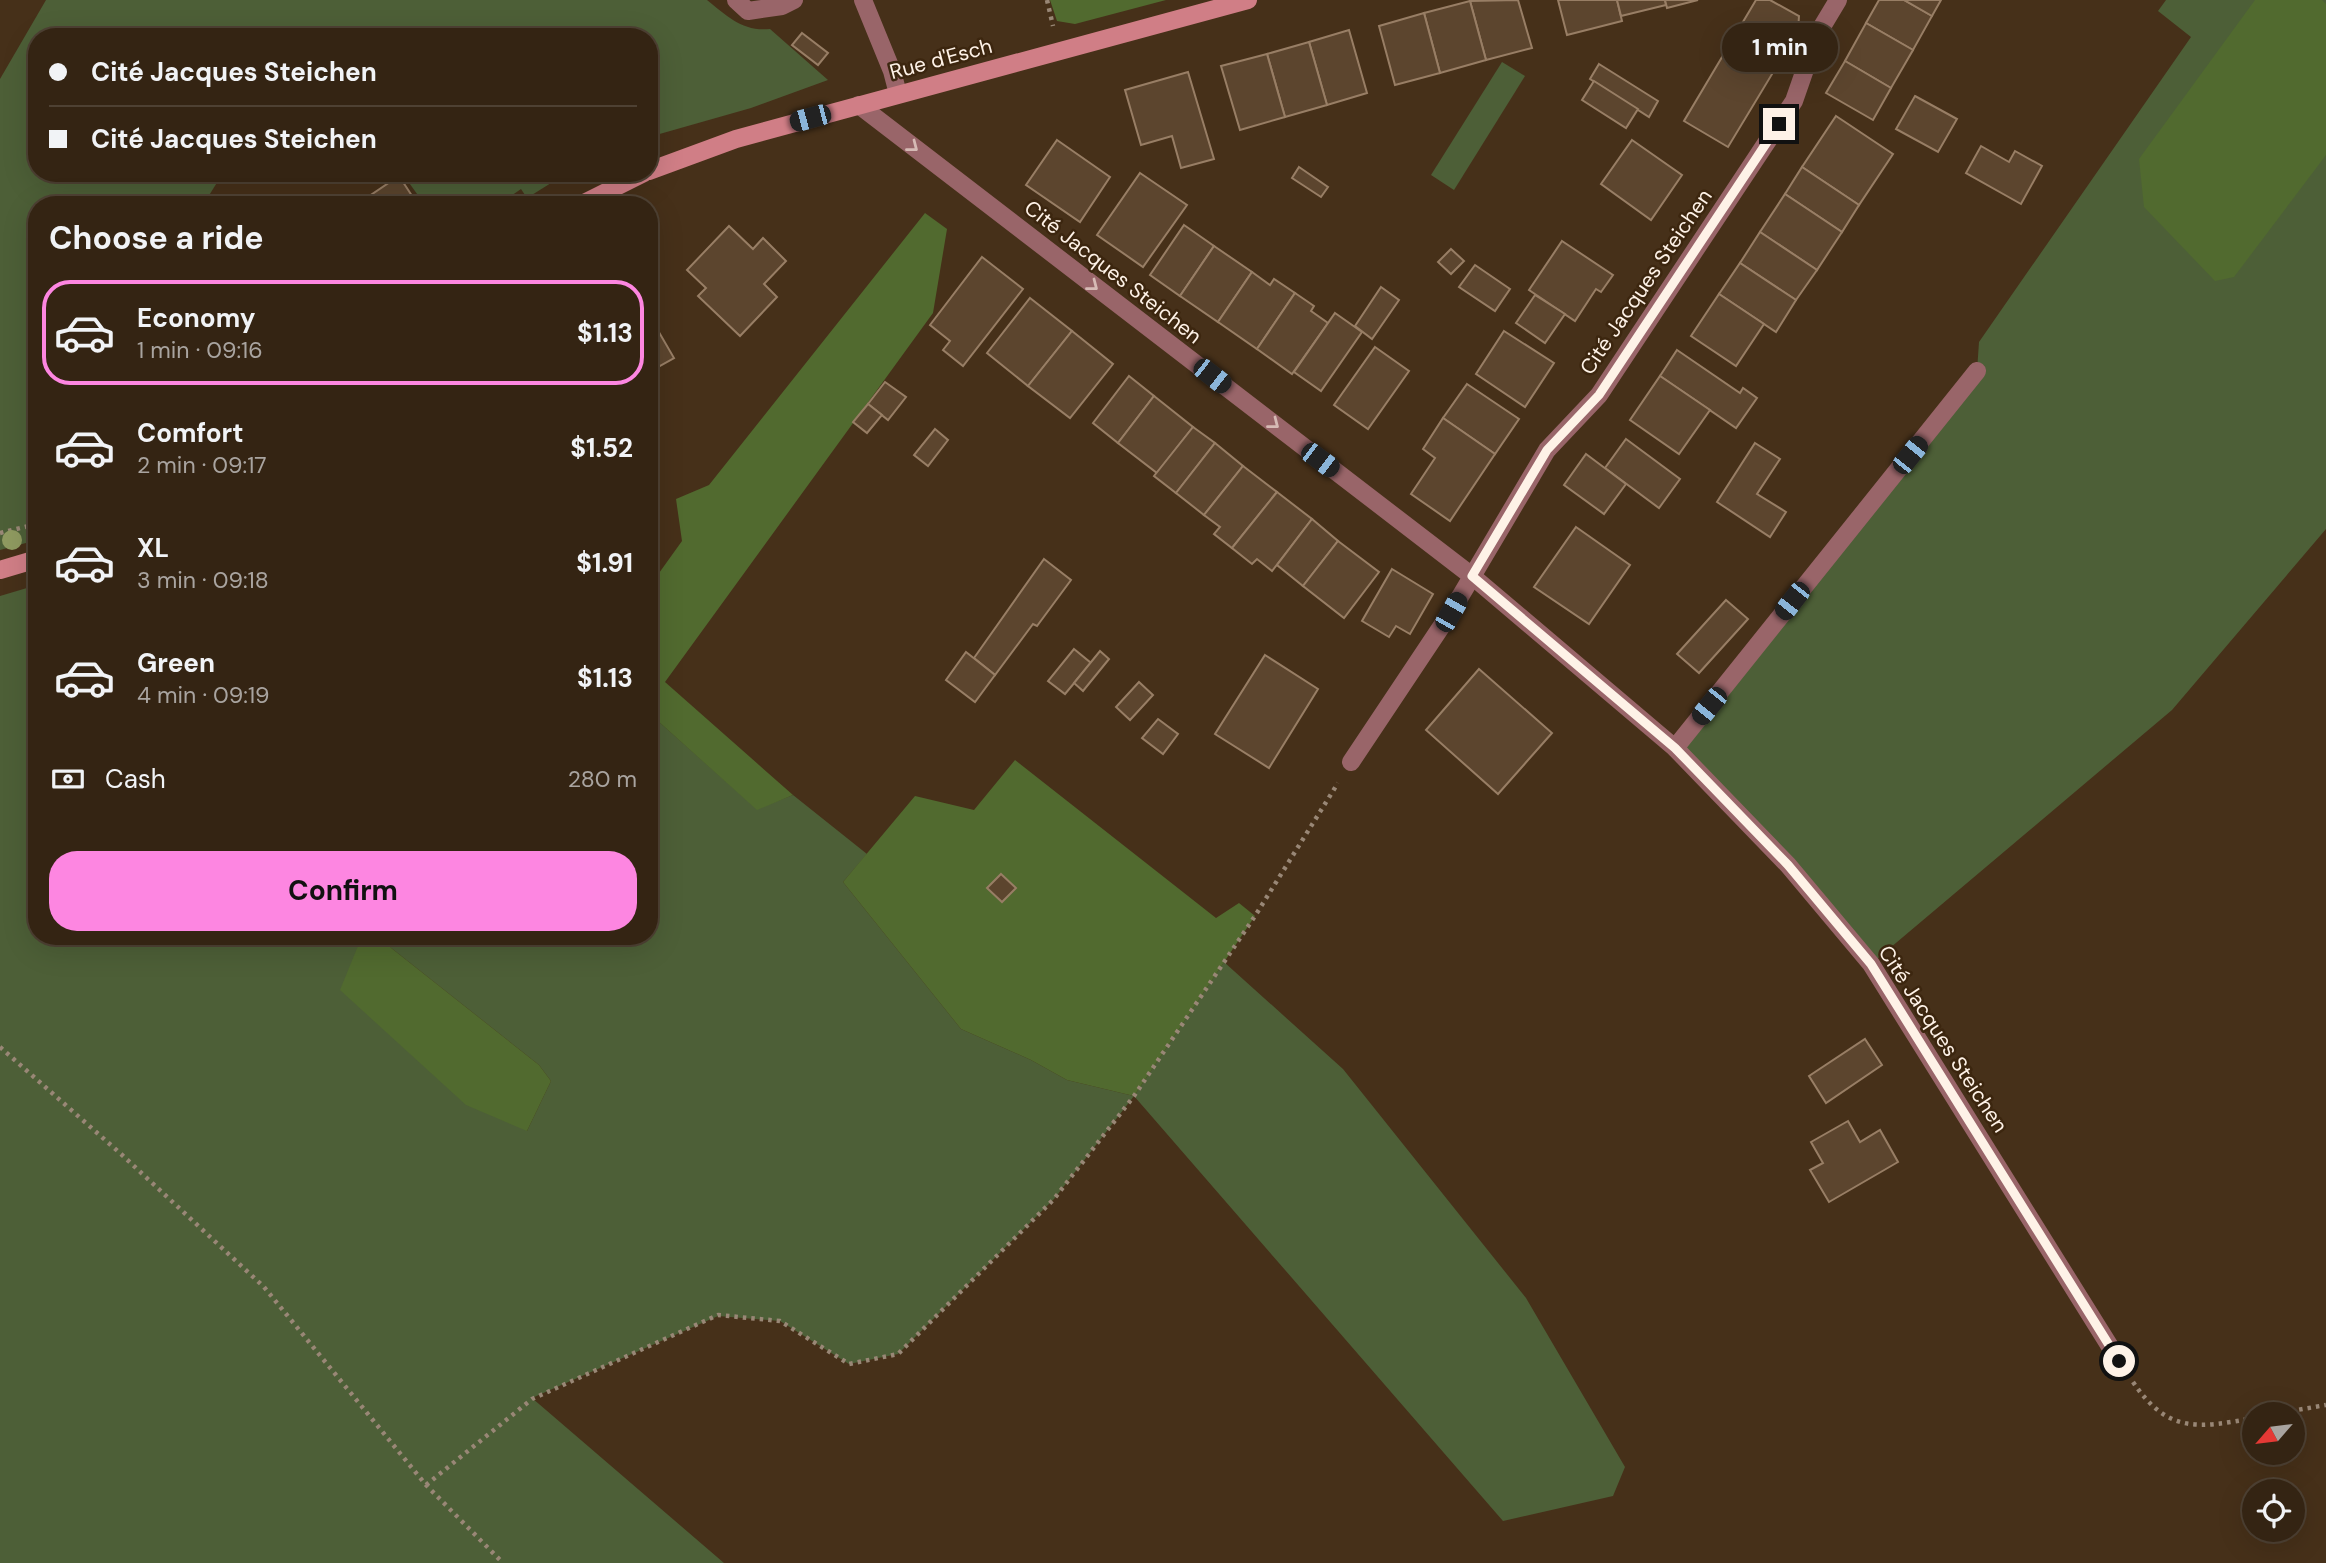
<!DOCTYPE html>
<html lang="en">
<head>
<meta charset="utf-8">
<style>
	:root { --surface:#342413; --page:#3f3021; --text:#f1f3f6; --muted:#a9a4a0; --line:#4e4133; --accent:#fd86e1 }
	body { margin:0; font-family:"DM Sans",sans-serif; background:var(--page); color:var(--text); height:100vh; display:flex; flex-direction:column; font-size:26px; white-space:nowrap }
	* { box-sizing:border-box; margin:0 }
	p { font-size:23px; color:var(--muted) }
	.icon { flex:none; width:38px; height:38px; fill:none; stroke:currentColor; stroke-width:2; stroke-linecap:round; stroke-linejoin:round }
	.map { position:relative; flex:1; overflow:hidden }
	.drawer { position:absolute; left:28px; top:196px; width:630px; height:749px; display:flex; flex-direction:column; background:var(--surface); border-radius:28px; box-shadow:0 7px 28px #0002,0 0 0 2px var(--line) }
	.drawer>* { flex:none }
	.guide { position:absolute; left:28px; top:28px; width:630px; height:154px; border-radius:28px; box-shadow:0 7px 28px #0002,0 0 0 2px var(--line); display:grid; align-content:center; height:154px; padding:0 21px; background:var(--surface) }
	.needle { width:46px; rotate:242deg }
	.buttons { position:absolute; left:2242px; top:1402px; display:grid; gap:14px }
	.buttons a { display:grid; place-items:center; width:63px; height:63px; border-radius:50%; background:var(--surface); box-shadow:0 7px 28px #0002,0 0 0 2px var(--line); font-size:35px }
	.end { position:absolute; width:32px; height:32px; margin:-16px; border:9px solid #fef2e7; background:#111; box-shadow:0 0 0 4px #111 }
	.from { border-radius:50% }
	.bubble { position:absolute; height:49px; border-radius:24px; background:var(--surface); box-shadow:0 7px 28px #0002,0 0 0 2px var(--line); font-size:23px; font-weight:700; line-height:49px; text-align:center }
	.car { position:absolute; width:21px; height:42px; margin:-21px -10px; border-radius:9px; box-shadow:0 0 5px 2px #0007; background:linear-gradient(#222 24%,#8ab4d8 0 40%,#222 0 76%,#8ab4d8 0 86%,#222 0) }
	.guide b { display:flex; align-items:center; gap:24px; height:66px; font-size:26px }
	.guide b+b { border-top:2px solid var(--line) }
	.guide i { width:18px; height:18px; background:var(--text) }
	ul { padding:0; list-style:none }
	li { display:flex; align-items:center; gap:21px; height:105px; margin:0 14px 10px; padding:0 7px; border:4px solid transparent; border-radius:28px }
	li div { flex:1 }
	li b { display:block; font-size:26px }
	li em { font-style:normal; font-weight:700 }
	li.selected { border-color:var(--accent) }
	li>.icon { width:63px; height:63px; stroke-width:1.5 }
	h2 { padding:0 21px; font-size:32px; line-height:84px }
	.pay { display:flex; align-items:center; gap:18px; height:77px; padding:0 21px; font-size:26px }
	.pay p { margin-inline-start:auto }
	.primary-button { display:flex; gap:14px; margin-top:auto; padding:14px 21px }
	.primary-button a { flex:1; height:80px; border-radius:28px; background:var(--accent); color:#111; font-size:28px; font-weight:700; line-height:80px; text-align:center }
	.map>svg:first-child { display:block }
</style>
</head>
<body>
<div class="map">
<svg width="2326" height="1563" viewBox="0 0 2326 1563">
	<rect width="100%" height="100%" fill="#463019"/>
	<!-- green -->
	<g fill="#4d5f37" fill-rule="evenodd">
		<path d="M46,0h661c20,16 36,32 63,29l58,51 -77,28 -102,29v-100h-612v136h186l-20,32h-166v335l-37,10v-471z"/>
		<polygon points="2166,0 2326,0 2326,529 2172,710 1871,964 1675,748 1977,371 1979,342 2191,37 2158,11"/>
		<polygon points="1502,62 1525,76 1454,190 1431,175"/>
		<polygon points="402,173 567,173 527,198 521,189 498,205 425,205"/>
		<path d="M37,585v351h612v-223l108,96 36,-14 74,59 -24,28 118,147 70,31 36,20 67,16 90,-134 119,107 183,229 99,169 -12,29 -110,25 -369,-425 -80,103 -156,155 -49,10 -69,-43 -62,-5 -186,82 192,165h-724v-967zM390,947l149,118 12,16 -24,50z"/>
	</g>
	<!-- forest -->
	<g fill="#516a2f">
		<polygon points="1050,0 1166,0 1075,24 1057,21"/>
		<polygon points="2255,0 2322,0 2326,4 2326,155 2234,277 2215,281 2144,207 2139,159"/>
		<polygon points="925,213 947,229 933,313 665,682 793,795 757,810 649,713 649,587 682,541 676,499 709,485"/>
		<polygon points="1015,760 1216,918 1239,903 1255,916 1134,1096 1067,1080 1031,1060 961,1029 843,882 915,796 974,810"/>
		<polygon points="358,946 390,947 539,1065 551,1081 527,1131 466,1105 340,990"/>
	</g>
	<!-- building -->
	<g fill="#5c452e" stroke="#987e65" stroke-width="2">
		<polygon points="1518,0 1532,48 1486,60 1470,1"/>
		<polygon points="1558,0 1617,0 1622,21 1567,35"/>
		<polygon points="1617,0 1665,0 1666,5 1621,16"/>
		<polygon points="1665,0 1698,0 1667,8"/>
		<polygon points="1756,0 1770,0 1799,16 1798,31 1728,147 1684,121"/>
		<polygon points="1879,0 1904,0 1932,16 1913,50 1866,23"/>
		<polygon points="1904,0 1941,0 1932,16"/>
		<polygon points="1470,1 1486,60 1440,73 1424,13"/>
		<polygon points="1424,13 1440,73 1395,85 1379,26"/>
		<polygon points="1866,23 1913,50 1891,88 1845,61"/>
		<polygon points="1349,30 1367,93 1327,105 1309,42"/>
		<polygon points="802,33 828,53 818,65 792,45"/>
		<polygon points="1309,42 1327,105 1285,117 1267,54"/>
		<polygon points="1267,54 1285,117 1240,130 1221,66"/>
		<polygon points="1845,61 1891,88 1873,120 1826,93"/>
		<polygon points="1599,64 1658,101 1649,117 1590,79"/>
		<polygon points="1188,72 1214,159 1181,168 1172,136 1141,145 1125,90"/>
		<polygon points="1594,81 1638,109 1626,128 1582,100"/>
		<polygon points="1915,96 1957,119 1938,152 1896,129"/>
		<polygon points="1836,116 1893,154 1859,205 1802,167"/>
		<polygon points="1057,140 1110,177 1080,222 1026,185"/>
		<polygon points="1632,140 1682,175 1651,220 1601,184"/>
		<polygon points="1981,146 2009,162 2015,151 2042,166 2021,204 1966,173"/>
		<polygon points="1299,167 1328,187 1321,197 1292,178"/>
		<polygon points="1802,167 1859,205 1842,232 1785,194"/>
		<polygon points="1140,173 1187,205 1143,267 1097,235"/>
		<polygon points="399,176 418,205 356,205"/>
		<polygon points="1785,194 1842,232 1817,270 1760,232"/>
		<polygon points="1184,225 1214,246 1180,296 1150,275"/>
		<polygon points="729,226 753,249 763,238 786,261 764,284 777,297 740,336 698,296 706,288 687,270"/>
		<polygon points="1760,232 1817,270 1796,300 1740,263"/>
		<polygon points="1562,241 1613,275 1601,292 1596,289 1575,321 1529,290"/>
		<polygon points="1214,246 1252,272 1218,322 1180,296"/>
		<polygon points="1451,249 1464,261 1451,274 1438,262"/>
		<polygon points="982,257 1023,289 963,366 943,350 950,341 930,325"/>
		<polygon points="1740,263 1796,300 1776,332 1719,294"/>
		<polygon points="1475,265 1510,289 1495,311 1459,287"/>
		<polygon points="1252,272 1270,285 1274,279 1295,293 1257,349 1218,322"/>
		<polygon points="1381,287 1399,300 1372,339 1355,326"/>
		<polygon points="1295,293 1314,306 1311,311 1328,323 1292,374 1257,349"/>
		<polygon points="1719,294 1764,324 1736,366 1691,336"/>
		<polygon points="1535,295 1565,314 1545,343 1516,323"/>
		<polygon points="1030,298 1072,331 1028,386 987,353"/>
		<polygon points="1335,313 1362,332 1321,391 1294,372"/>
		<polygon points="649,315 674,358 649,372"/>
		<polygon points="1072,331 1113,364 1070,418 1028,386"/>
		<polygon points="1504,331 1554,363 1525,407 1476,374"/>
		<polygon points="1375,347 1409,371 1368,429 1334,405"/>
		<polygon points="1677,350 1740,393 1743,388 1757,398 1736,428 1660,376"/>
		<polygon points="1129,376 1154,396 1118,443 1093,423"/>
		<polygon points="1660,376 1710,410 1679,454 1630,420"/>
		<polygon points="885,382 906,397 888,420 868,404"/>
		<polygon points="1467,384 1519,419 1495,454 1443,418"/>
		<polygon points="1154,396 1193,427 1157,473 1118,443"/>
		<polygon points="868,404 882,415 867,433 853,422"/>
		<polygon points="1443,418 1495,454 1450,521 1411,494 1435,458 1423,449"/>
		<polygon points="1193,427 1215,443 1176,493 1154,476"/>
		<polygon points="935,429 948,440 928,466 914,455"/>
		<polygon points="1626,439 1680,479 1659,508 1605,468"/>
		<polygon points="1215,443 1243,466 1204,515 1176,493"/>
		<polygon points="1755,443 1780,459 1757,494 1786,512 1770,537 1717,502"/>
		<polygon points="1586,454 1626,484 1604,514 1564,485"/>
		<polygon points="1243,466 1277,492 1232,548 1214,534 1220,527 1204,515"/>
		<polygon points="1277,492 1312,519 1272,571 1257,559 1252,564 1232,548"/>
		<polygon points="1312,519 1338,541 1303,586 1277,565"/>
		<polygon points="1576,527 1630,565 1589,624 1534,587"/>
		<polygon points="1338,541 1379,572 1344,618 1303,586"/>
		<polygon points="1044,559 1071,580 1037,626 1033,624 995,675 974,658"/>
		<polygon points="1392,569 1433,594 1410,634 1396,626 1389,637 1362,621"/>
		<polygon points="1726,600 1748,619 1699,673 1677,654"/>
		<polygon points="1074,649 1091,663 1065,694 1048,681"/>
		<polygon points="1100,651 1109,659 1083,691 1074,683"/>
		<polygon points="966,652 995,675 975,702 946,680"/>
		<polygon points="1265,655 1318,689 1269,768 1215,734"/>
		<polygon points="1479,669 1552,733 1498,794 1426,730"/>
		<polygon points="1139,682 1153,695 1130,720 1116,707"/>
		<polygon points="1158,719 1178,734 1163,754 1142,738"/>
		<polygon points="1001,874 1016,888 1002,902 987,888"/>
		<polygon points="1865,1039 1882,1065 1826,1103 1809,1076"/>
		<polygon points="1848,1121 1860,1142 1880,1130 1898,1162 1829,1202 1810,1170 1823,1163 1811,1142"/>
	</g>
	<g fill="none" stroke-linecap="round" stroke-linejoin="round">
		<!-- path -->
		<g stroke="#998776" stroke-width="4.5" stroke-dasharray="3.5 5" stroke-linecap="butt">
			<polyline points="1047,0 1053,26"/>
			<polyline points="0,533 37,524"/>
			<polyline points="0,1047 121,1154 264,1287 426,1485 503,1563"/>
			<path d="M2133,1382c35,52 65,46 121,36"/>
			<polyline points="2274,1414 2326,1405"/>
			<polyline points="426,1485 532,1399 718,1315 780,1321 849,1364 898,1354 1054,1199 1134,1096 1255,916 1338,783"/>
		</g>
		<!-- lane -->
		<g stroke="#996569" stroke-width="18">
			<polyline points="736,0 748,11 782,6 794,0"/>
			<polyline points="863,0 892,71 898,94"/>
			<polyline points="1675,748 1977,371"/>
		</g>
		<!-- street -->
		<g stroke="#996569" stroke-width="18">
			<polyline points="859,105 1472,576 1675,748 1788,865 1871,964 2119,1361"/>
			<polyline points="1351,762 1451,612 1547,450 1599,395 1794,101 1817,35 1838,0"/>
		</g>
		<!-- secondary -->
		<g stroke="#d07e86" stroke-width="18">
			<polyline points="649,171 736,139 1248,0"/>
			<polyline points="580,205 644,173"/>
			<polyline points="0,570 37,559"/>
		</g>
	</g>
	<!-- trees -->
	<circle fill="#8f9a60" cx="12" cy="540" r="10"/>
	<!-- one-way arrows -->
	<defs><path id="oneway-chevron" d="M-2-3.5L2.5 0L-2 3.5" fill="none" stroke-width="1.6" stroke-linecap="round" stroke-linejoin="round" transform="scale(1.75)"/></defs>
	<g stroke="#d6bab5">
		<use href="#oneway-chevron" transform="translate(913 147) rotate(38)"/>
		<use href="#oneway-chevron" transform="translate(1093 286) rotate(38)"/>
		<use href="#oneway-chevron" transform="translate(1274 424) rotate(38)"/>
	</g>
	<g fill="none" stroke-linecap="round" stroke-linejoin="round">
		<!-- route -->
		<polyline stroke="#fef2e7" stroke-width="9" points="1779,124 1599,395 1547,450 1472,576 1675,748 1788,865 1871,964 2119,1361"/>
	</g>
	<g text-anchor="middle" stroke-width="5" stroke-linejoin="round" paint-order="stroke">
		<!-- street labels -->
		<g font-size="21" fill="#fef2e7" stroke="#3c260f">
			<text transform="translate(941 59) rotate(-15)" y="7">Rue d'Esch</text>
			<text transform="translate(1113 272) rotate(38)" y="7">Cité Jacques Steichen</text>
			<text transform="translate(1646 282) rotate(-56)" y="7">Cité Jacques Steichen</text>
			<text transform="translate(1943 1039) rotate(57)" y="7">Cité Jacques Steichen</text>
		</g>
	</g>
</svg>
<div class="buttons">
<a><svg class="needle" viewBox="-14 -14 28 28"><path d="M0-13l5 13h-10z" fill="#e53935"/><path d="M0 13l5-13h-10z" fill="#a9a4a0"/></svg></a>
<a><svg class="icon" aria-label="locate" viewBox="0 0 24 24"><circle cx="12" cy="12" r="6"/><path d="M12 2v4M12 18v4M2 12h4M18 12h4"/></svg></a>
</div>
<i class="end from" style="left:2119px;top:1361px"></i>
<i class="end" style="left:1779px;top:124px"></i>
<div class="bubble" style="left:1722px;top:23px;width:116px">1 min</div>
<i class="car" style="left:810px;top:118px;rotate:255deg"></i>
<i class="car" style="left:1212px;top:376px;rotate:128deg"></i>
<i class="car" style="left:1910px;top:455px;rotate:39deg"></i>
<i class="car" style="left:1320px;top:460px;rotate:127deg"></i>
<i class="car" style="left:1792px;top:601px;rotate:218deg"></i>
<i class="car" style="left:1451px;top:612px;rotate:30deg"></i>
<i class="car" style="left:1709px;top:706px;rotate:219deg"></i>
<div class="guide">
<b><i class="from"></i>Cité Jacques Steichen</b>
<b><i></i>Cité Jacques Steichen</b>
</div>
<section class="drawer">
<h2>Choose a ride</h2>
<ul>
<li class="selected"><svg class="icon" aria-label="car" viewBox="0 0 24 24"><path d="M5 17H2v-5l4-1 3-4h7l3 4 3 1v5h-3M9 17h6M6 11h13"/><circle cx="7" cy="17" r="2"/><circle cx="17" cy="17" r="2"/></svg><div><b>Economy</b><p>1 min · 09:16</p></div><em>$1.13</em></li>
<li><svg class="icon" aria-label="car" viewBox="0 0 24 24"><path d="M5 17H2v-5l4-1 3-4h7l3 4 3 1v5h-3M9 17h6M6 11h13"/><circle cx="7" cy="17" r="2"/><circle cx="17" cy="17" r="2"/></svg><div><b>Comfort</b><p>2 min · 09:17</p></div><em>$1.52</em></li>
<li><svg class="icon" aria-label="car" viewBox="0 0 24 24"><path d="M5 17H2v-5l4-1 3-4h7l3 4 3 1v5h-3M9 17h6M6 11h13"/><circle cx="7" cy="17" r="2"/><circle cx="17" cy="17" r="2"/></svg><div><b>XL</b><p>3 min · 09:18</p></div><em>$1.91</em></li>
<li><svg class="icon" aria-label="car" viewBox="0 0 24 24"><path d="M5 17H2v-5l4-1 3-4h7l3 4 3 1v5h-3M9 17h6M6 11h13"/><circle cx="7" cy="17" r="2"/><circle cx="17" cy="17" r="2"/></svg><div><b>Green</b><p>4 min · 09:19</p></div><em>$1.13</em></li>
</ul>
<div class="pay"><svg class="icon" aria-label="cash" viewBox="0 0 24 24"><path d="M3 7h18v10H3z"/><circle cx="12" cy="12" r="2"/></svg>Cash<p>280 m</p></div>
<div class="primary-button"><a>Confirm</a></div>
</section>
</div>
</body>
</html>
